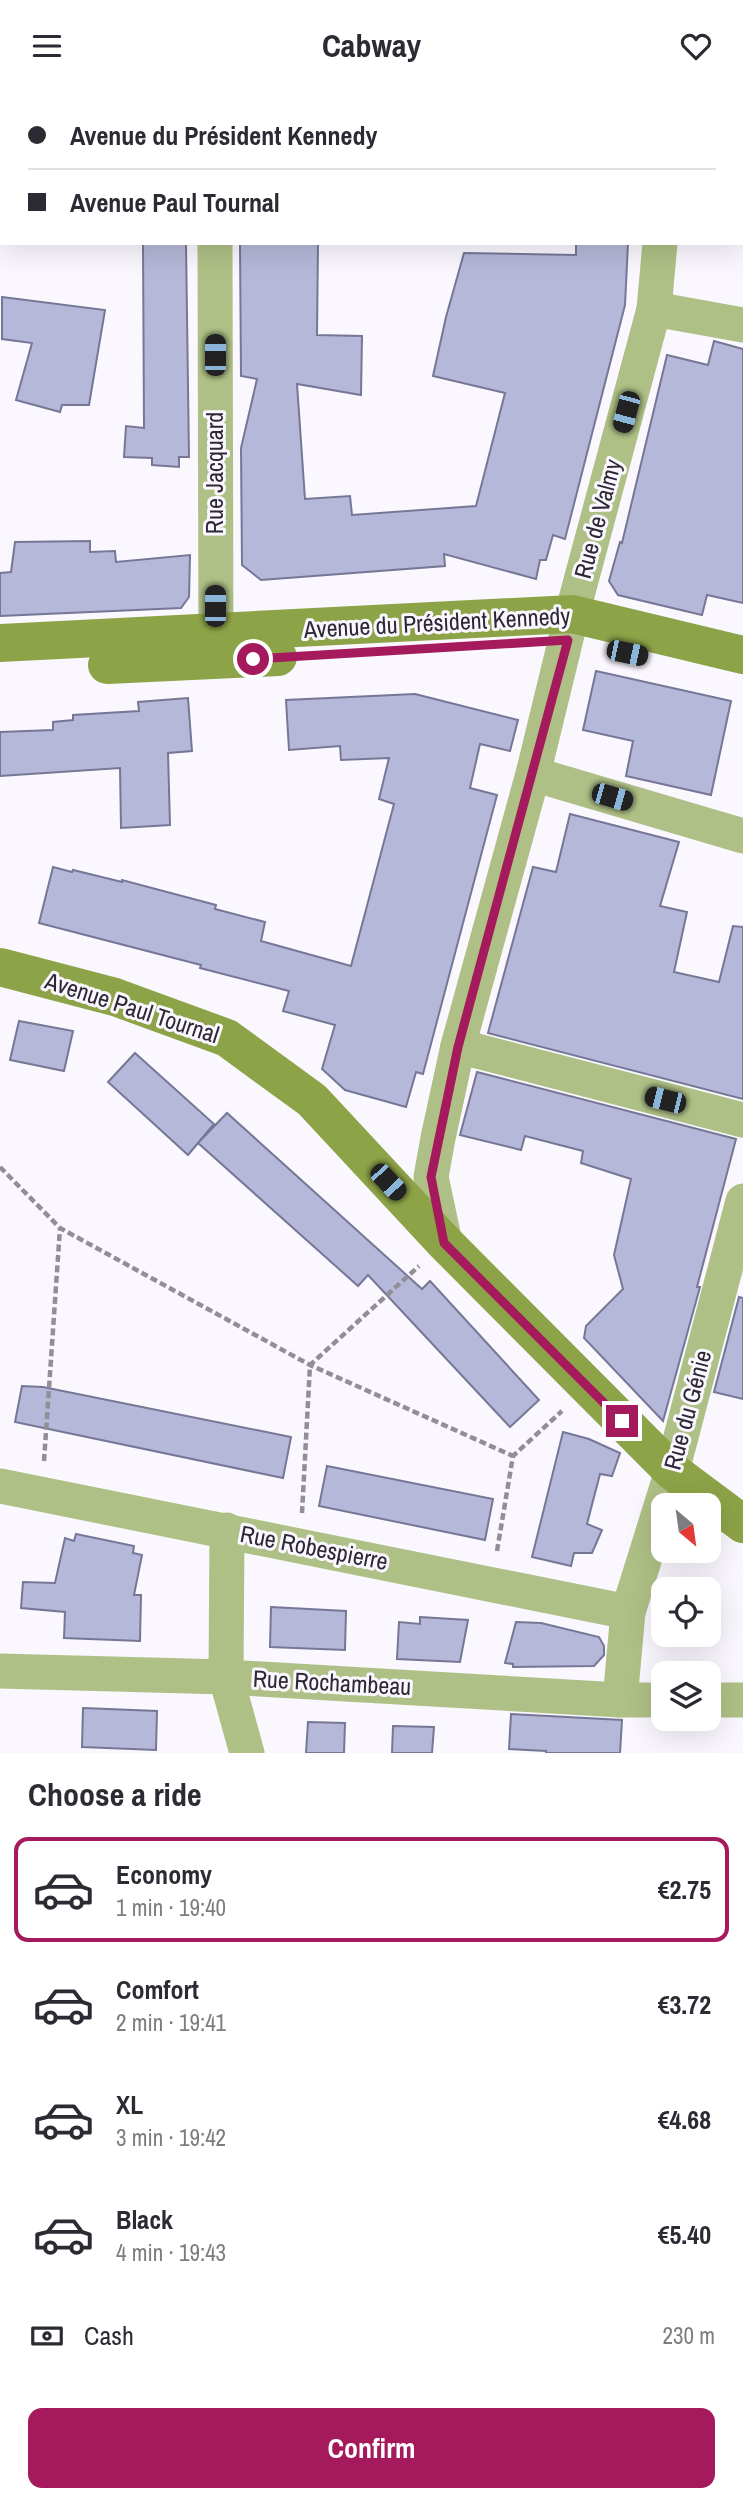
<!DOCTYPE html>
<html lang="en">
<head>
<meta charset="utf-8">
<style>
	:root { --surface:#fff; --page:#f7f7f7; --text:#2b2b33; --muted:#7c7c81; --line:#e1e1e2; --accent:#a5195d }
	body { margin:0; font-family:"Archivo Narrow",sans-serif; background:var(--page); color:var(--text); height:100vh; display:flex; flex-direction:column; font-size:26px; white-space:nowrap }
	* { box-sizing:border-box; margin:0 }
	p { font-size:23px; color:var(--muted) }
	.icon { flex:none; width:38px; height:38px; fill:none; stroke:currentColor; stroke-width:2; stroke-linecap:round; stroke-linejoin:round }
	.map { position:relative; height:1662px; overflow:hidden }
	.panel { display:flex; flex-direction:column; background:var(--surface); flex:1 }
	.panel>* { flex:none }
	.banner { position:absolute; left:0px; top:0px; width:744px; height:154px; box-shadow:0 7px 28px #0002; display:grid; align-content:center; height:154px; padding:0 28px; background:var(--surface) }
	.needle { width:46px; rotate:151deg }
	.tools { position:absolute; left:651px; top:1402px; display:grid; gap:14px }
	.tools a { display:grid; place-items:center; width:70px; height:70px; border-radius:14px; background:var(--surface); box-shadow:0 7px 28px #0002; font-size:35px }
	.end { position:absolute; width:32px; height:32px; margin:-16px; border:9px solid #a5195d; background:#fff; box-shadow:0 0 0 4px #fff }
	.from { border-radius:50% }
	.car { position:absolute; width:21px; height:42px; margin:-21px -10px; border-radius:9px; box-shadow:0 0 5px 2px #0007; background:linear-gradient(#222 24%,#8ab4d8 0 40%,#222 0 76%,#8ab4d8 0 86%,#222 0) }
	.banner b { display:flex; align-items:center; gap:24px; height:66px; font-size:26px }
	.banner b+b { border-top:2px solid var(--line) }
	.banner i { width:18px; height:18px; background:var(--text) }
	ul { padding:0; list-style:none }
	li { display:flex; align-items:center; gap:21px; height:105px; margin:0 14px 10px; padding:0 14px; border:4px solid transparent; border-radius:14px }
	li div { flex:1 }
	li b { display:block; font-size:26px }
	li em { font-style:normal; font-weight:700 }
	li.active { border-color:var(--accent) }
	li>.icon { width:63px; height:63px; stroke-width:1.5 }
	h2 { padding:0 28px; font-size:32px; line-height:84px }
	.pay { display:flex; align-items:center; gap:18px; height:77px; padding:0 28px; font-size:26px }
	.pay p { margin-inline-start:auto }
	.button { display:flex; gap:14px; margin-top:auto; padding:14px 28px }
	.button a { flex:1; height:80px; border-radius:14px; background:var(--accent); color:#fff; font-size:28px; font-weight:700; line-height:80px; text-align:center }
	header { display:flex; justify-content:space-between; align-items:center; height:91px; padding:0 28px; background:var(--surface); font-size:32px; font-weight:700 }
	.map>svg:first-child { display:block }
</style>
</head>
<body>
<header><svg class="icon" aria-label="menu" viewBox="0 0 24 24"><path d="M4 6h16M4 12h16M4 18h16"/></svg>Cabway<svg class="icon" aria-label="heart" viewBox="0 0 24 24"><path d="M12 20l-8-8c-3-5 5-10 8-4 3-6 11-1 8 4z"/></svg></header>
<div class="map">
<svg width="743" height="1662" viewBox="0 0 743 1662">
	<rect width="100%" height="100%" fill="#faf7fe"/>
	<!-- building -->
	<g fill="#b6b8d9" stroke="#767796" stroke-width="2">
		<polygon points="143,152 186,152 189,366 179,366 179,376 152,374 152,367 124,366 126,335 144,337"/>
		<polygon points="240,152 318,152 317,244 362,245 361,304 297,293 305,408 350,405 352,424 476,415 505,302 433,285 446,226 464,162 576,164 576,152 628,152 625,214 565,448 553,444 546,469 540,469 536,488 444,463 445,475 261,489 242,474 241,357 257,288 241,285"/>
		<polygon points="2,206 105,219 89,314 62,314 60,321 16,309 32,252 2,248"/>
		<polygon points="714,250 743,258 743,512 707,504 702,524 618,504 609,490 620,451 622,452 667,264 708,274"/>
		<polygon points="90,450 90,461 115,460 116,471 190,464 189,506 181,517 0,525 0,482 11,481 15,451"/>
		<polygon points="596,580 731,610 711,704 626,685 633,650 583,639"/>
		<polygon points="415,603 518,629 510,660 480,653 470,697 497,704 423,983 416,981 406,1016 345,999 322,978 335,934 283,920 289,900 200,877 201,874 39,832 53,776 72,781 73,779 122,791 122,789 216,814 215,818 265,831 261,850 351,875 394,713 379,708 389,667 341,669 340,655 289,659 286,609"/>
		<polygon points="188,607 192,660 168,662 170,734 121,737 120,677 0,685 0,641 53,639 53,631 73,629 73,624 139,620 138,611"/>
		<polygon points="570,723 679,751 660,815 687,821 674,881 719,891 733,835 743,836 743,1008 488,942 533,776 556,781"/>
		<polygon points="19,930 73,940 64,980 10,969"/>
		<polygon points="135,962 214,1033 198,1052 227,1022 422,1198 430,1190 539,1309 510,1336 368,1184 358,1195 198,1052 188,1064 108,991"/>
		<polygon points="477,981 736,1048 697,1196 700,1196 663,1330 584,1247 586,1235 623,1198 614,1164 631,1088 581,1072 583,1060 525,1045 521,1059 460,1044"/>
		<polygon points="739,1206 743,1207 743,1308 714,1301"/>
		<polygon points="22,1295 43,1296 291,1346 283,1387 15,1331"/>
		<polygon points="563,1341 589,1348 620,1362 612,1385 600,1383 587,1433 602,1439 592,1462 574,1462 571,1475 532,1466"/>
		<polygon points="327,1375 493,1408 485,1449 319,1415"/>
		<polygon points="76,1443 134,1455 133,1462 142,1464 134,1504 141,1504 140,1550 64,1547 65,1521 21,1517 23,1491 55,1492 65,1447 74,1450"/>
		<polygon points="271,1516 346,1520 345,1559 270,1556"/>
		<polygon points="420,1526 468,1529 460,1571 397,1568 399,1531 420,1533"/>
		<polygon points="516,1531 541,1532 599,1546 604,1555 604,1564 594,1575 513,1576 513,1573 505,1572"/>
		<polygon points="83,1617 157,1620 156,1659 82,1656"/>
		<polygon points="511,1623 622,1629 620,1662 546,1662 546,1660 509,1658"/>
		<polygon points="308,1631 345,1632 344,1662 306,1662"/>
		<polygon points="393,1635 434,1636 432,1662 392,1662"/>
	</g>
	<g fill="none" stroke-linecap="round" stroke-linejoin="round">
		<!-- path -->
		<g stroke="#928e98" stroke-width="4.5" stroke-dasharray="7 3.5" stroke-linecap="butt">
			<polyline points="0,1076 60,1137 310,1274 513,1365"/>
			<polyline points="44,1370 60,1137"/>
			<polyline points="302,1422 310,1274 419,1175"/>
			<polyline points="497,1460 513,1365 562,1320"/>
		</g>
		<!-- minor -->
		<g stroke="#afc086" stroke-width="35">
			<polyline points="215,0 215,2"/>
			<polyline points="439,2 439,0"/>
			<polyline points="667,2 667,0"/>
			<polyline points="714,2 714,0"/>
			<polyline points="0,62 2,62"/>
			<polyline points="215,152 216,570"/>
			<polyline points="654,218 743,234"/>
			<polyline points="533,683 743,745"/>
			<polyline points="458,955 743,1029"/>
			<polyline points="445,1152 431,1086 438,1047 458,955 533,683 572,523 654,218 660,152"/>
			<polyline points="0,1395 628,1521"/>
			<polyline points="227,1439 226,1586 247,1662"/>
			<polyline points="0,1580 226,1586 620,1609 663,1609"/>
			<polyline points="620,1609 628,1521 672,1380 743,1110"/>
			<polyline points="709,1609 743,1609"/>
		</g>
		<!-- secondary -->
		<g stroke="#8da347" stroke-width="38">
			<polyline points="0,552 572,523 743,564"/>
			<polyline points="107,574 278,566"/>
			<polyline points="0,876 115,906 227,947 312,1009 445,1152 672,1380 743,1433"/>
		</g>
	</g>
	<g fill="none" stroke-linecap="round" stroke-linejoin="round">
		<!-- route -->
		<polyline stroke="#a5195d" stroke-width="9" points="253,568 568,549 458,956 431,1086 444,1152 622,1330"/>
	</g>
	<g text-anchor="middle" stroke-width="6" stroke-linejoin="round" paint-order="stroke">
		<!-- street labels -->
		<g font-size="24" fill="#2d2834" stroke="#faf7fe">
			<text transform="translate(215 382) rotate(-90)" y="8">Rue Jacquard</text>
			<text transform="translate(598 428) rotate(-75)" y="8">Rue de Valmy</text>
			<text transform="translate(437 532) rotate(-3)" y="8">Avenue du Président Kennedy</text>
			<text transform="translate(132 917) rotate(18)" y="8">Avenue Paul Tournal</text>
			<text transform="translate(688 1319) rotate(-75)" y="8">Rue du Génie</text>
			<text transform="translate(314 1457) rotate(11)" y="8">Rue Robespierre</text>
			<text transform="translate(332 1592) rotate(3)" y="8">Rue Rochambeau</text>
		</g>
	</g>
</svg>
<div class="tools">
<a><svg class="needle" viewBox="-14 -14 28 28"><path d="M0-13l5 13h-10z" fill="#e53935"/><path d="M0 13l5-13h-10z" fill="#7c7c81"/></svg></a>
<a><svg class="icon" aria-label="locate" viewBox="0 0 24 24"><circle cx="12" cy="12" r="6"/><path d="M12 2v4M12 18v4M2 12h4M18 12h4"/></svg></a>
<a><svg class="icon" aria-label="layers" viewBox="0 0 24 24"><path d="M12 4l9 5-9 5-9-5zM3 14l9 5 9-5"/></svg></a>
</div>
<i class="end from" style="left:253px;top:568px"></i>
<i class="end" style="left:622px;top:1330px"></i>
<i class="car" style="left:215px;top:264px;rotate:0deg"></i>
<i class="car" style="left:626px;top:321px;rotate:195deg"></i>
<i class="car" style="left:215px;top:515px;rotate:0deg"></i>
<i class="car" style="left:627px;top:562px;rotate:102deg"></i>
<i class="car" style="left:612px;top:706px;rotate:106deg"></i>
<i class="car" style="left:665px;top:1009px;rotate:284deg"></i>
<i class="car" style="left:388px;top:1091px;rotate:137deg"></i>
<div class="banner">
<b><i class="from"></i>Avenue du Président Kennedy</b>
<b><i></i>Avenue Paul Tournal</b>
</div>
</div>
<section class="panel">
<h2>Choose a ride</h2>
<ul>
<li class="active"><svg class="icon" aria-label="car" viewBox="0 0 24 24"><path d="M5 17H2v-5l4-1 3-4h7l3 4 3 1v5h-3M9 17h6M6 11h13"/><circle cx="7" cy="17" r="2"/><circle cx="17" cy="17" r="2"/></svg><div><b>Economy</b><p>1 min · 19:40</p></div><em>€2.75</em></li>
<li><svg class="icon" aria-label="car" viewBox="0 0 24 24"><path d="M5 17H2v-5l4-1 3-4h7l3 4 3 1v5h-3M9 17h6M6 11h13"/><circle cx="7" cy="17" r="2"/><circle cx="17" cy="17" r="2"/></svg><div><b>Comfort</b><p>2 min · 19:41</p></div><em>€3.72</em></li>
<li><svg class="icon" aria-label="car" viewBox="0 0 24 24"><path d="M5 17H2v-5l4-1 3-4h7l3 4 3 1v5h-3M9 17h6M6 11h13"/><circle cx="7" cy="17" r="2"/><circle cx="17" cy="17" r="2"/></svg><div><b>XL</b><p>3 min · 19:42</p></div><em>€4.68</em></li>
<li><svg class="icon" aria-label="car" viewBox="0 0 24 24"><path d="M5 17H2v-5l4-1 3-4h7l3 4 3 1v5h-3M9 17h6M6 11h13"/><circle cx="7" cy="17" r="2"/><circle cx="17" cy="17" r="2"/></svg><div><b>Black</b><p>4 min · 19:43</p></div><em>€5.40</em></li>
</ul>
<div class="pay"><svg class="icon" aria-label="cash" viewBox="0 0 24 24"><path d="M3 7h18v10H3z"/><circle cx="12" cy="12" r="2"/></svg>Cash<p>230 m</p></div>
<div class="button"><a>Confirm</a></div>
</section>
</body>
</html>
